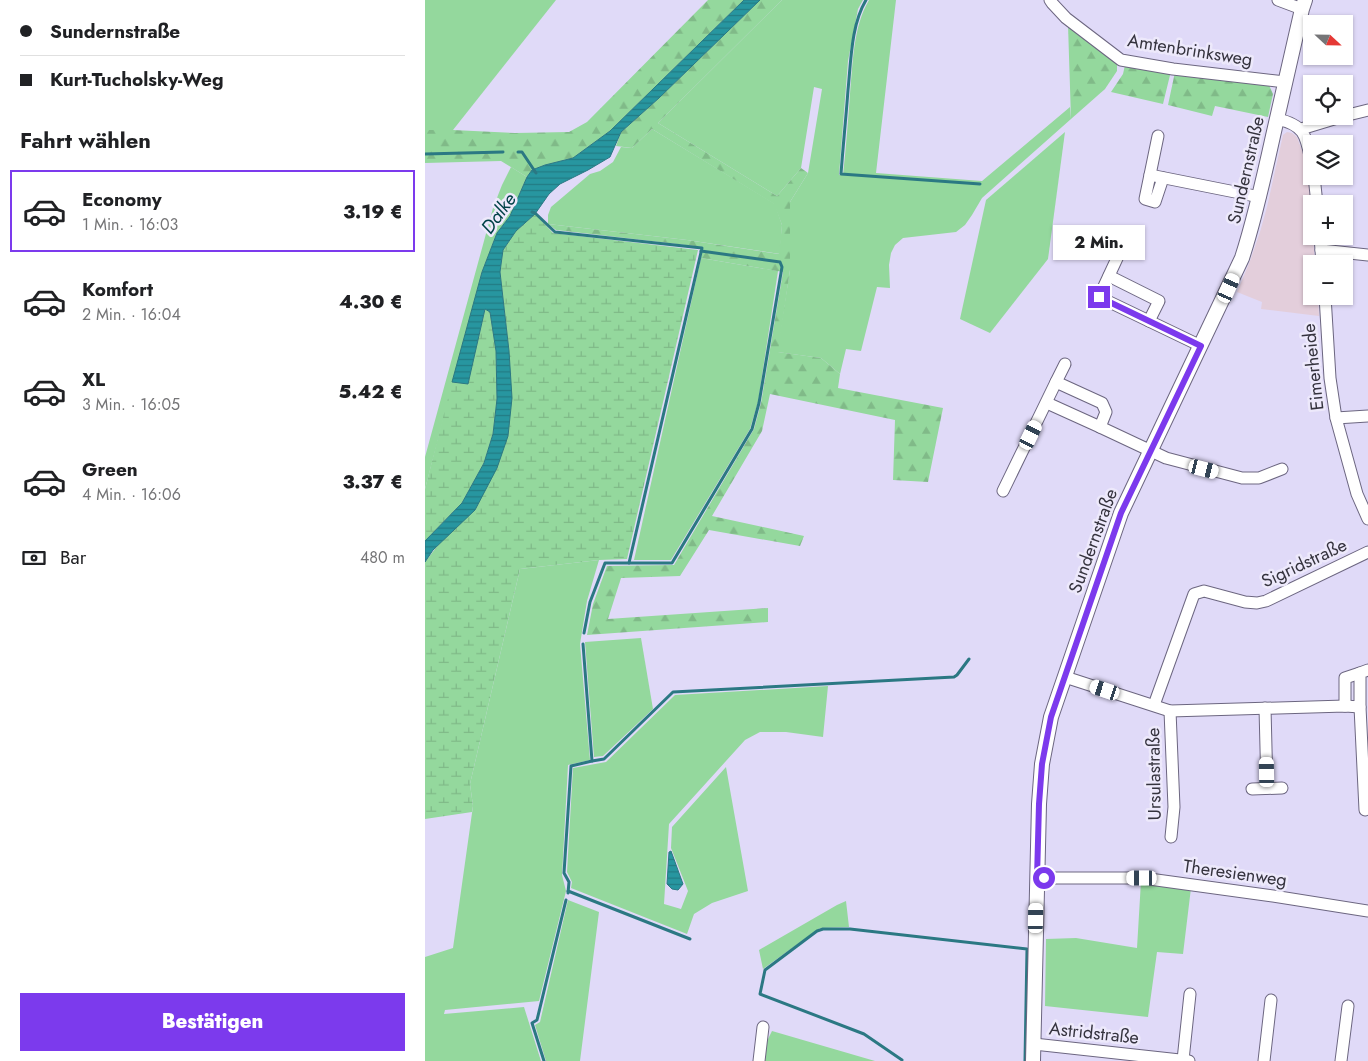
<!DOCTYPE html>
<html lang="de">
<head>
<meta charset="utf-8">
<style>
	:root { --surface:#fff; --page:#f2f2f2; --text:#202124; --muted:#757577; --line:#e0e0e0; --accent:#7c3aed }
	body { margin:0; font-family:Jost,sans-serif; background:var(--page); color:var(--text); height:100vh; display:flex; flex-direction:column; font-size:19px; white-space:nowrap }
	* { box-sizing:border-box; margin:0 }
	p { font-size:16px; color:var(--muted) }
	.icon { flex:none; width:28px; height:28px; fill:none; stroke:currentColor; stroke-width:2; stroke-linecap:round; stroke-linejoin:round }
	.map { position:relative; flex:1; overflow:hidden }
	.side { display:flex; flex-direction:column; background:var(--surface); width:425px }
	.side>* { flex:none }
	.guide { display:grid; align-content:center; height:110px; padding:0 20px; background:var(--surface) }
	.needle { width:32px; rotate:112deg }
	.fabs { position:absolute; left:878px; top:15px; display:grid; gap:10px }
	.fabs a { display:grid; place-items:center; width:50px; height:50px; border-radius:0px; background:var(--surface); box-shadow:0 1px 4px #0004; font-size:25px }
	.end { position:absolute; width:22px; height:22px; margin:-11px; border:6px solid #7c3aed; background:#fff; box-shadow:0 0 0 2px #fff }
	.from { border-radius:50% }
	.bubble { position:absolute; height:35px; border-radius:0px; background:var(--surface); box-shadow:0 1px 4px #0004; font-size:16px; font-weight:800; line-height:35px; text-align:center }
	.car { position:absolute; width:15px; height:30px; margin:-15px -8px; border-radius:6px; box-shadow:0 0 4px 1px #0007; background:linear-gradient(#fff 24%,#345 0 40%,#fff 0 76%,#345 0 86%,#fff 0) }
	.guide b { display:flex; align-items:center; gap:18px; height:48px; font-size:19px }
	.guide b+b { border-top:1px solid var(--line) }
	.guide i { width:12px; height:12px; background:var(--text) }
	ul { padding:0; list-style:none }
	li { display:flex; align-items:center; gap:15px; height:82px; margin:0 10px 8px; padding:0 10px; border:2px solid transparent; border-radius:0px }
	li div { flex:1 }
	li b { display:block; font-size:19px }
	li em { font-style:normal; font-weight:800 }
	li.on { border-color:var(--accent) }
	li>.icon { width:45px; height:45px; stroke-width:1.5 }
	h2 { padding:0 20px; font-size:22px; line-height:60px }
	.pay { display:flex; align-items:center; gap:12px; height:55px; padding:0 20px; font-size:19px }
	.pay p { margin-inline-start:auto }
	.button { display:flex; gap:10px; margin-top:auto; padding:10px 20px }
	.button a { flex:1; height:58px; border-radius:0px; background:var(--accent); color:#fff; font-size:20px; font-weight:800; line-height:58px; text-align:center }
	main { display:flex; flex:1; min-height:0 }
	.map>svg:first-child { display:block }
</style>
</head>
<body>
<main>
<section class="side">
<div class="guide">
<b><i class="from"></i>Sundernstraße</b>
<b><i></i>Kurt-Tucholsky-Weg</b>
</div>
<h2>Fahrt wählen</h2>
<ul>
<li class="on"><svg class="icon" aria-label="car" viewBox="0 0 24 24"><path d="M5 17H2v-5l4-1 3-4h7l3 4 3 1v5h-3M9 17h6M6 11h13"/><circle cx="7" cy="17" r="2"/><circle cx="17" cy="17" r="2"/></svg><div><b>Economy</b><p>1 Min. · 16:03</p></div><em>3.19 €</em></li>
<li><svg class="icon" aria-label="car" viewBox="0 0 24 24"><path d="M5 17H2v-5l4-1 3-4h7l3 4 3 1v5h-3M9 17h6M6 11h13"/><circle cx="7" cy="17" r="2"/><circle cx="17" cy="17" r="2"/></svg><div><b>Komfort</b><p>2 Min. · 16:04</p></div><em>4.30 €</em></li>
<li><svg class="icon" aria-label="car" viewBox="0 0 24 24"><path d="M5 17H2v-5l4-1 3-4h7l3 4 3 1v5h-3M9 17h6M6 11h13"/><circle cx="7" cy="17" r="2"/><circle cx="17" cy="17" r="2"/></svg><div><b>XL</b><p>3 Min. · 16:05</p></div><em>5.42 €</em></li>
<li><svg class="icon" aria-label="car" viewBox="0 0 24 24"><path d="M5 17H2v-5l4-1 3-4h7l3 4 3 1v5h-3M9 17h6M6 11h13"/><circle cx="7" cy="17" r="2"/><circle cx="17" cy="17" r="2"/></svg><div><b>Green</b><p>4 Min. · 16:06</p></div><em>3.37 €</em></li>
</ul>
<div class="pay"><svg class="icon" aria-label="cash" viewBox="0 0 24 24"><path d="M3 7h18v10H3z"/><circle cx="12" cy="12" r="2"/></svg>Bar<p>480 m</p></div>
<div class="button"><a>Bestätigen</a></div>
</section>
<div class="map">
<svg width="943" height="1061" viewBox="0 0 943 1061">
	<defs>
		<pattern id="forest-firs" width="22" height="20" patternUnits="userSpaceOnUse" patternTransform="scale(1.25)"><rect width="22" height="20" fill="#94d89d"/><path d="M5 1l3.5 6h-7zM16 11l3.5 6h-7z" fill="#80ba88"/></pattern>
		<pattern id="wetland-marsh" width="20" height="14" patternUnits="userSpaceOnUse" patternTransform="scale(1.25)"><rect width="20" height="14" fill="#94d89d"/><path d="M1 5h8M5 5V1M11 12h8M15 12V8" fill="none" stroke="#80ba88"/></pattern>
		<pattern id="water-rules" width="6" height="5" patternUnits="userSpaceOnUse" patternTransform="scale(1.25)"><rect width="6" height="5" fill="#2796a0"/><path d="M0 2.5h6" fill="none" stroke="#227b84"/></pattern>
	</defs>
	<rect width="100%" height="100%" fill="#e0daf8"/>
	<!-- commercial -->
	<polygon fill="#e3cedb" points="862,132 867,133 872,137 879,156 885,193 886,236 888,236 890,264 886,264 886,296 893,296 894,316 836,309 837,302 812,292 825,261 835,232 842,207 858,135"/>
	<!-- green -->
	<g fill="#94d89d">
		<polygon points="0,0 131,0 28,130 0,130"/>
		<path d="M357,0h81l-5,9 -10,52 -9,114h4c3,-27 5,-54 7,-81 3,-31 3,-67 19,-94h27l-20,173 106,8 88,-74 1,12 -89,79 -10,17 -7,10 -9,7 -53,6 -8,7 -4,8 -2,12 1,23 -13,-1 -16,64 -15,-2 -6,25 -19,-16 -44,-6 13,-82v-68l18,-29 14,-84 -8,-2 -13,81 -24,28 -119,-73z"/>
		<polygon points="227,129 350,204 357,225 355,254 262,240 123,224 123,215 126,207 165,174 175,171 188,162 196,147 207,148"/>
		<polygon points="640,132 623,259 565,333 535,319 561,200"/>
		<polygon points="86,167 102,177 85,216 72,233 57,272 0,489 0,457 68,208 77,185"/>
		<polygon points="276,258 353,271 333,402 325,429 246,560 209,560"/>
		<polygon points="174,560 162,601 155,644 165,760 143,765 137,875 141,891 114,1001 20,1010 19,1014 99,1007 116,1061 0,1061 0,957 28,948 48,806 45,784 95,569"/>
		<polygon points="216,638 228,709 178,756 169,757 160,642"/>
		<polygon points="403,686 398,737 361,732 335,732 320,740 244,824 239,904 256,909 263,891 246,848 247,827 301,767 323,891 287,903 269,914 262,934 146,888 147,882 142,872 148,768 181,762 250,695"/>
		<polygon points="716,881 766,888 758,954 732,952 723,1017 620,1006 621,939 651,938 712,948"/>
		<polygon points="143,900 174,912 155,1061 121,1061 110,1025 115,1022"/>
		<polygon points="421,901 424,927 395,928 338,969 334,950 412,905"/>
		<polygon points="347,1031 450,1061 338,1061 340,1045"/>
	</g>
	<!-- forest -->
	<g fill="url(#forest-firs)">
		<polygon points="283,0 319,0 185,131 148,158 120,165 107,170 102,177 76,161 0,163 0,130 28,130 90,133 144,132 162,122"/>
		<polygon points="335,0 357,0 233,123 352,196 376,168 383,173 365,202 365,270 353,352 396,358 415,374 413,388 518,408 503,482 468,480 470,420 345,394 337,431 287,516 379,536 375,546 284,530 255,576 196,578 183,619 343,608 343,622 162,635 168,604 182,566 249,565 329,429 336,403 358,272 276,258 278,247 131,230 123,224 262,240 354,254 357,225 349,204 227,129 207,148 191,146 196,132 234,98"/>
		<polygon points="643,25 692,61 692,71 680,89 646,119"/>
		<polygon points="700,65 746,71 738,104 686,92 698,74"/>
		<polygon points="750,72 844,85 848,94 843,117 790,106 787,116 743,105"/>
	</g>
	<!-- wetland -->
	<g fill="url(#wetland-marsh)">
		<polygon points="110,214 128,233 273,250 202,559 174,560 95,569 45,784 48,806 47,812 0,819 0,562 72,468 84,351 75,272 78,250 91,231"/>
		<polygon points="60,309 65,312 71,351 72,399 68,434 59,463 37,503 0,541 0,489 27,382 43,383"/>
	</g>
	<!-- water -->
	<g fill="url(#water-rules)" stroke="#2b7883">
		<polygon points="319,0 335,0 234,98 196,132 185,157 163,170 135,184 124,194 110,214 91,231 78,250 75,272 84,351 87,398 83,436 72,468 50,510 8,550 0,562 0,541 37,503 59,463 68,434 72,399 71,351 65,312 60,309 43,384 27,382 57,272 72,233 85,216 102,177 107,170 120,165 148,158 185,131"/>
		<polygon points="246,851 258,884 253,890 247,889 242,884 244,852"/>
	</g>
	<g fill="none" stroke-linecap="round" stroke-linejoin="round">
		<!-- stream -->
		<g stroke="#2b7883" stroke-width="3">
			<path d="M441,0c-15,25 -15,61 -18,90 -2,28 -5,56 -7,84l139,10"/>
			<polyline points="93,152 97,152 111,173"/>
			<polyline points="0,154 78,152"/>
			<polyline points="107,212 110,213 130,232 277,248 204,563"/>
			<polyline points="159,633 165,602 180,563 247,563 327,429 334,403 357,267 355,262 276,251"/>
			<polyline points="158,644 167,761"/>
			<polyline points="143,891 265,939"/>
			<polyline points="143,893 144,882 139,873 146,766 167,761 179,759 248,692 529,677 532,675 544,659"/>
			<polyline points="477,1060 439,1034 335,994 340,970 392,931 398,929 425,929 602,949 600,1061"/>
			<polyline points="119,1061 107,1023 112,1020 141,900"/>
		</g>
		<defs>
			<g id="minor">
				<polyline points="625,0 627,3 641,18 696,60 748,69 860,82"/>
				<polyline points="853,0 877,9"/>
				<polyline points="919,116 943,110"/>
				<path d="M852,119c28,6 29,17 34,42"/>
				<polyline points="876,129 919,116"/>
				<polyline points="733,136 720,199 730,202 738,178"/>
				<polyline points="725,175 835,197"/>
				<polyline points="889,176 892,204"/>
				<polyline points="895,236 897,264"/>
				<polyline points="701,239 674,297 776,346"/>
				<polyline points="896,250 943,255"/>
				<polyline points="684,276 734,301 724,321"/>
				<polyline points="900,296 905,378 911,418 932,494 943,519"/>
				<polyline points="631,382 640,364"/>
				<polyline points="622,403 675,427"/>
				<polyline points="911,418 943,416"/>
				<polyline points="578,491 631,382 677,403 681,412 675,427 741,458 817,478 834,478 857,469"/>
				<polyline points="640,677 745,711 920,706 935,707 935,673 943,670"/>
				<polyline points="729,705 769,594 779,591 820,602 832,603 841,601 943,552"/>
				<polyline points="920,706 920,678 935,673"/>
				<polyline points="935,707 940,810"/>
				<polyline points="840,708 842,788"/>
				<polyline points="745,711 749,807 746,837"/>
				<polyline points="827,789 857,788"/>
				<polyline points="612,878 717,878 848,896 943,911"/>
				<polyline points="609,1044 764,1061"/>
				<polyline points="758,1060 765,994"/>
				<polyline points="334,1061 338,1027"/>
				<polyline points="839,1061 846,1000"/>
				<polyline points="916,1061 923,1006"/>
			</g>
			<path id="tertiary" d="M608,1061l6,-257 3,-40 9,-47 70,-204 121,-255c13,-40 22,-81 31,-122 10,-42 19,-85 29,-127l3,-9"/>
		</defs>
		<!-- minor casing -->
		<use href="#minor" stroke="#6c6680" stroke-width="13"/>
		<!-- tertiary casing -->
		<use href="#tertiary" stroke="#6c6680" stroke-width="16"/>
		<!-- minor -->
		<use href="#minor" stroke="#fff" stroke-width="11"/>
		<!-- tertiary -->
		<use href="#tertiary" stroke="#fff" stroke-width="14"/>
	</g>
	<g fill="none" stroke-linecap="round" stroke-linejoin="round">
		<!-- route -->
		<polyline stroke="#7c3aed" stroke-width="6" points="619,878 612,878 614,804 617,764 626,717 696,513 776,346 674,297"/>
	</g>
	<g text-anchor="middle" stroke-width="5" stroke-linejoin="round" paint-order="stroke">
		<!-- street labels -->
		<g font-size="18" fill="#35333e" stroke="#ede9fb">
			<text transform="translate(765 50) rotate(9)" y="6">Amtenbrinksweg</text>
			<text transform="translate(821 170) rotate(-77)" y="6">Sundernstraße</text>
			<text transform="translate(888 367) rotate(-96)" y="6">Eimerheide</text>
			<text transform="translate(668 541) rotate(-70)" y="6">Sundernstraße</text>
			<text transform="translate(879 563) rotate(-25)" y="6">Sigridstraße</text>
			<text transform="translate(729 774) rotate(-91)" y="6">Ursulastraße</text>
			<text transform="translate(810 873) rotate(8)" y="6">Theresienweg</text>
			<text transform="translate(669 1033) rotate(6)" y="6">Astridstraße</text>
		</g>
		<!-- water labels -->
		<g font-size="19" font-style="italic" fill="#004147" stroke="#ede9fb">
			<text transform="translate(73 213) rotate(-54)" y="7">Dalke</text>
		</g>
	</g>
</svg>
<div class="fabs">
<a><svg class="needle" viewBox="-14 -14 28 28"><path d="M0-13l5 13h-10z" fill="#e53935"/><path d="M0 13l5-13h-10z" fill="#757577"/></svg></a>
<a><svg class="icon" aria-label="locate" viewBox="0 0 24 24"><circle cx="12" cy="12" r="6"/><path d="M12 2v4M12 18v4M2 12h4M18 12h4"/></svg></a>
<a><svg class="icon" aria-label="layers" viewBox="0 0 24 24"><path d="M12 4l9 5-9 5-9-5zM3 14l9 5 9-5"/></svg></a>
<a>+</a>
<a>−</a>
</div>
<i class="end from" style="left:619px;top:878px"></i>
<i class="end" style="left:674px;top:297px"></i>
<div class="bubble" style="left:628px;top:225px;width:92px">2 Min.</div>
<i class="car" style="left:804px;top:288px;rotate:24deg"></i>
<i class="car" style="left:606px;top:435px;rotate:26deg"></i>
<i class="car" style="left:779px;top:469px;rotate:104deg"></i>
<i class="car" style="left:680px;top:690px;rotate:288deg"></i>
<i class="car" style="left:842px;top:772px;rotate:359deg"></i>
<i class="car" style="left:717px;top:878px;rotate:270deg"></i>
<i class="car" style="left:611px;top:918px;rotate:1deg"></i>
</div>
</main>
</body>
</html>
